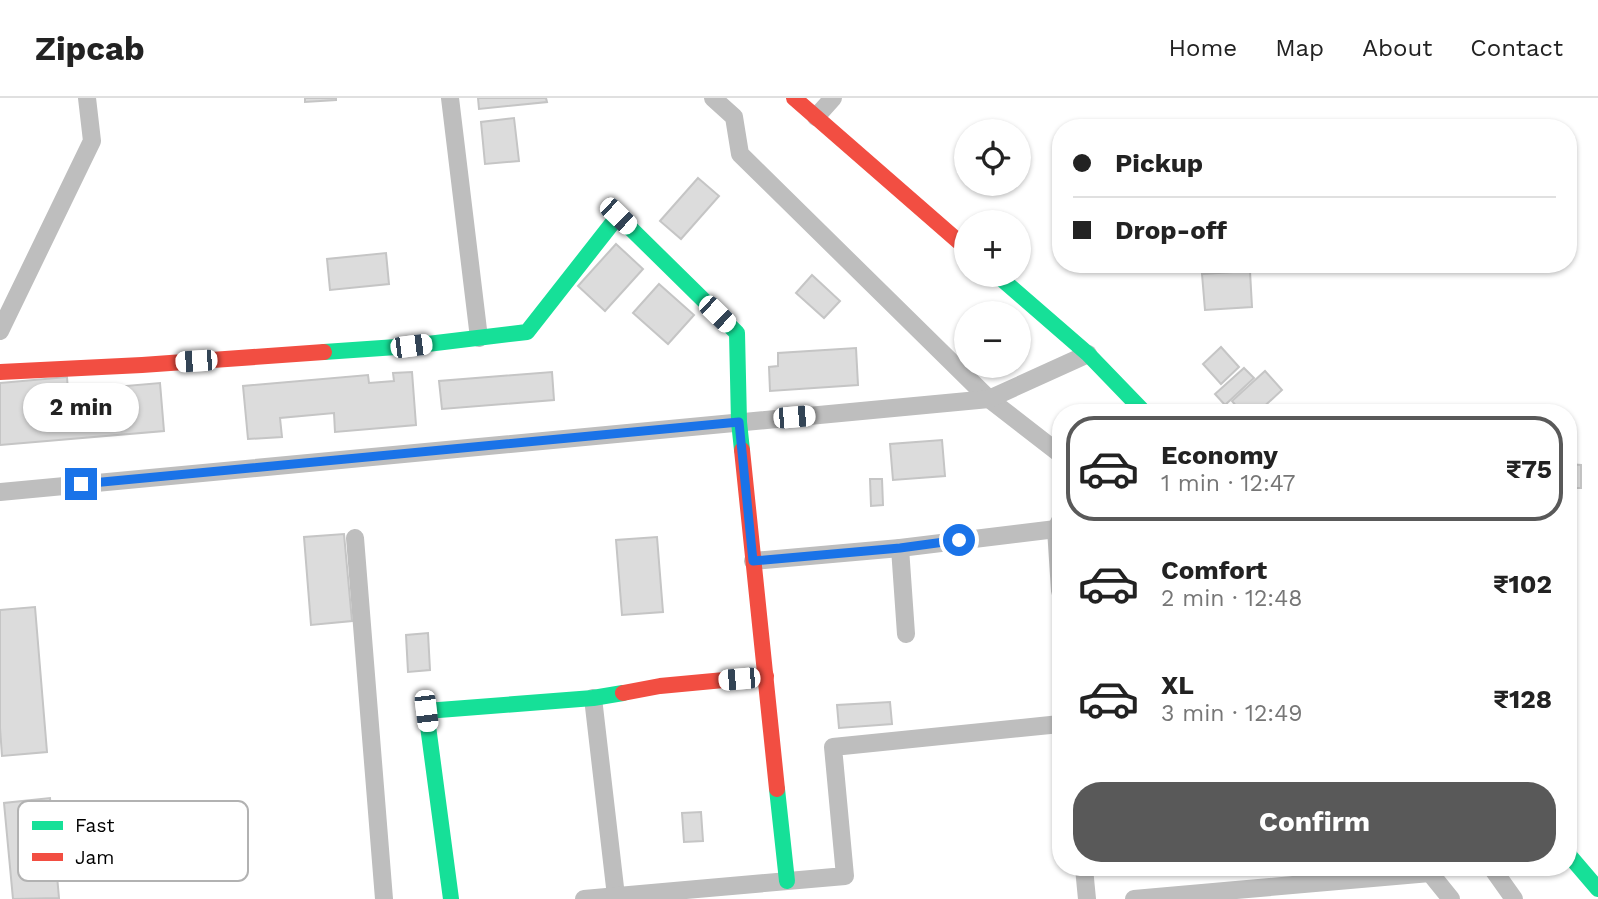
<!DOCTYPE html>
<html lang="en">
<head>
<meta charset="utf-8">
<style>
	:root { --surface:#fff; --page:#f6f6f6; --text:#222; --muted:#767676; --line:#e0e0e0; --accent:#595959 }
	body { margin:0; font-family:"Work Sans",sans-serif; background:var(--page); color:var(--text); height:100vh; display:flex; flex-direction:column; font-size:26px; white-space:nowrap }
	* { box-sizing:border-box; margin:0 }
	p { font-size:23px; color:var(--muted) }
	.icon { flex:none; width:38px; height:38px; fill:none; stroke:currentColor; stroke-width:2; stroke-linecap:round; stroke-linejoin:round }
	.map { position:relative; flex:1; overflow:hidden }
	.panel { position:absolute; left:1052px; top:306px; width:525px; height:472px; display:flex; flex-direction:column; background:var(--surface); border-radius:28px; box-shadow:0 2px 5px #0004 }
	.panel>* { flex:none }
	.guide { position:absolute; left:1052px; top:21px; width:525px; height:154px; border-radius:28px; box-shadow:0 2px 5px #0004; display:grid; align-content:center; height:154px; padding:0 21px; background:var(--surface) }
	.controls { position:absolute; left:954px; top:21px; display:grid; gap:14px }
	.controls a { display:grid; place-items:center; width:77px; height:77px; border-radius:50%; background:var(--surface); box-shadow:0 2px 5px #0004; font-size:35px }
	.end { position:absolute; width:32px; height:32px; margin:-16px; border:9px solid #1a73e8; background:#fff; box-shadow:0 0 0 4px #fff }
	.from { border-radius:50% }
	.bubble { position:absolute; height:49px; border-radius:24px; background:var(--surface); box-shadow:0 2px 5px #0004; font-size:23px; font-weight:700; line-height:49px; text-align:center }
	.car { position:absolute; width:21px; height:42px; margin:-21px -10px; border-radius:9px; box-shadow:0 0 5px 2px #0007; background:linear-gradient(#fff 24%,#345 0 40%,#fff 0 76%,#345 0 86%,#fff 0) }
	.guide b { display:flex; align-items:center; gap:24px; height:66px; font-size:26px }
	.guide b+b { border-top:2px solid var(--line) }
	.guide i { width:18px; height:18px; background:var(--text) }
	ul { padding:12px 0 0; list-style:none }
	li { display:flex; align-items:center; gap:21px; height:105px; margin:0 14px 10px; padding:0 7px; border:4px solid transparent; border-radius:28px }
	li div { flex:1 }
	li b { display:block; font-size:26px }
	li em { font-style:normal; font-weight:700 }
	li.current { border-color:var(--accent) }
	li>.icon { width:63px; height:63px; stroke-width:1.5 }
	.action { display:flex; gap:14px; margin-top:auto; padding:14px 21px }
	.action a { flex:1; height:80px; border-radius:28px; background:var(--accent); color:#fff; font-size:28px; font-weight:700; line-height:80px; text-align:center }
	header { display:flex; align-items:center; gap:42px; box-sizing:border-box; height:98px; padding:0 35px; background:var(--surface); border-bottom:2px solid var(--line) }
	header strong { font-size:33px }
	nav { display:flex; gap:38px; margin-inline-start:auto; font-size:24px }
	.map>svg:first-child { display:block }
</style>
</head>
<body>
<header>
<strong>Zipcab</strong>
<nav><a>Home</a><a>Map</a><a>About</a><a>Contact</a></nav>
</header>
<div class="map">
<svg width="1598" height="801" viewBox="0 0 1598 801">
	<rect width="100%" height="100%" fill="#fff"/>
	<!-- building -->
	<g fill="#dcdcdc" stroke="#c5c5c5" stroke-width="2">
		<polygon points="305,0 336,0 336,2 305,4"/>
		<polygon points="478,0 546,0 547,4 479,11"/>
		<polygon points="514,20 519,63 485,66 481,24"/>
		<polygon points="698,80 719,98 681,141 660,123"/>
		<polygon points="616,146 643,171 605,213 578,188"/>
		<polygon points="386,155 389,186 330,192 327,161"/>
		<polygon points="1250,173 1252,209 1205,212 1202,176"/>
		<polygon points="812,177 840,203 824,220 796,195"/>
		<polygon points="659,186 694,217 668,246 633,215"/>
		<polygon points="1221,249 1239,269 1221,286 1203,266"/>
		<polygon points="856,250 858,287 770,293 769,269 778,268 778,255"/>
		<polygon points="1244,270 1254,280 1225,307 1215,296"/>
		<polygon points="1265,273 1282,292 1257,315 1242,315 1232,303"/>
		<polygon points="412,274 416,327 335,334 334,315 280,320 282,339 248,341 243,288 368,277 369,285 394,283 393,275"/>
		<polygon points="552,274 554,302 442,311 439,283"/>
		<polygon points="67,279 68,293 160,285 164,333 0,347 0,285"/>
		<polygon points="942,342 945,378 893,382 890,346"/>
		<polygon points="1568,366 1581,367 1581,390 1568,390"/>
		<polygon points="870,381 882,381 883,407 871,408"/>
		<polygon points="344,436 352,523 311,527 304,439"/>
		<polygon points="657,439 663,514 622,517 616,442"/>
		<polygon points="35,509 47,654 2,658 0,630 0,512"/>
		<polygon points="428,535 430,572 408,574 406,537"/>
		<polygon points="890,604 892,626 839,630 837,607"/>
		<polygon points="50,700 59,800 13,801 4,705"/>
		<polygon points="701,714 703,743 684,744 682,715"/>
	</g>
	<g fill="none" stroke-linecap="round" stroke-linejoin="round">
		<!-- street -->
		<g stroke="#bebebe" stroke-width="18">
			<polyline points="450,0 479,240"/>
			<polyline points="713,0 734,19 740,56 989,301 1060,356"/>
			<polyline points="816,19 833,0"/>
			<polyline points="0,233 92,43 87,0"/>
			<polyline points="0,394 989,301 1088,256"/>
			<polyline points="1060,423 1056,431 1060,493"/>
			<polyline points="355,440 384,801"/>
			<polyline points="753,463 900,450"/>
			<polyline points="906,536 900,450 1056,431"/>
			<polyline points="593,600 616,798"/>
			<polyline points="1084,770 1087,801"/>
			<polyline points="1492,770 1514,801"/>
			<polyline points="584,801 845,778 833,649 1060,626"/>
			<polyline points="1134,801 1430,775 1451,801"/>
		</g>
		<!-- fast -->
		<g stroke="#16e098" stroke-width="16">
			<polyline points="997,177 1088,256 1145,315"/>
			<polyline points="324,254 411,248 527,234 618,118 737,235 739,324 742,352"/>
			<polyline points="777,691 787,783"/>
			<polyline points="1568,756 1598,791"/>
			<polyline points="451,801 426,613 593,600 623,595"/>
		</g>
		<!-- jam -->
		<g stroke="#f24e42" stroke-width="16">
			<polyline points="794,0 966,150"/>
			<polyline points="0,274 142,267 324,254"/>
			<polyline points="742,352 777,691"/>
			<polyline points="623,595 660,588 766,578"/>
		</g>
	</g>
	<g fill="none" stroke-linecap="round" stroke-linejoin="round">
		<!-- route -->
		<polyline stroke="#1a73e8" stroke-width="9" points="81,386 739,324 753,463 900,450 959,442"/>
	</g>
	<!-- legend -->
	<rect x="18" y="703" width="230" height="80" rx="10" fill="#fff" stroke="#b2b2b2" stroke-width="2"/>
	<rect x="32" y="723" width="31" height="9" fill="#16e098"/>
	<rect x="32" y="755" width="31" height="8" fill="#f24e42"/>
	<g font-size="19" fill="#000">
		<text x="75" y="734">Fast</text>
		<text x="75" y="766">Jam</text>
	</g>
</svg>
<div class="controls">
<a><svg class="icon" aria-label="locate" viewBox="0 0 24 24"><circle cx="12" cy="12" r="6"/><path d="M12 2v4M12 18v4M2 12h4M18 12h4"/></svg></a>
<a>+</a>
<a>−</a>
</div>
<i class="end from" style="left:959px;top:442px"></i>
<i class="end" style="left:81px;top:386px"></i>
<div class="bubble" style="left:23px;top:285px;width:116px">2 min</div>
<i class="car" style="left:618px;top:118px;rotate:134deg"></i>
<i class="car" style="left:717px;top:216px;rotate:134deg"></i>
<i class="car" style="left:411px;top:248px;rotate:83deg"></i>
<i class="car" style="left:196px;top:263px;rotate:266deg"></i>
<i class="car" style="left:794px;top:319px;rotate:85deg"></i>
<i class="car" style="left:739px;top:581px;rotate:265deg"></i>
<i class="car" style="left:426px;top:613px;rotate:173deg"></i>
<div class="guide">
<b><i class="from"></i>Pickup</b>
<b><i></i>Drop-off</b>
</div>
<section class="panel">
<ul>
<li class="current"><svg class="icon" aria-label="car" viewBox="0 0 24 24"><path d="M5 17H2v-5l4-1 3-4h7l3 4 3 1v5h-3M9 17h6M6 11h13"/><circle cx="7" cy="17" r="2"/><circle cx="17" cy="17" r="2"/></svg><div><b>Economy</b><p>1 min · 12:47</p></div><em>₹75</em></li>
<li><svg class="icon" aria-label="car" viewBox="0 0 24 24"><path d="M5 17H2v-5l4-1 3-4h7l3 4 3 1v5h-3M9 17h6M6 11h13"/><circle cx="7" cy="17" r="2"/><circle cx="17" cy="17" r="2"/></svg><div><b>Comfort</b><p>2 min · 12:48</p></div><em>₹102</em></li>
<li><svg class="icon" aria-label="car" viewBox="0 0 24 24"><path d="M5 17H2v-5l4-1 3-4h7l3 4 3 1v5h-3M9 17h6M6 11h13"/><circle cx="7" cy="17" r="2"/><circle cx="17" cy="17" r="2"/></svg><div><b>XL</b><p>3 min · 12:49</p></div><em>₹128</em></li>
</ul>
<div class="action"><a>Confirm</a></div>
</section>
</div>
</body>
</html>
